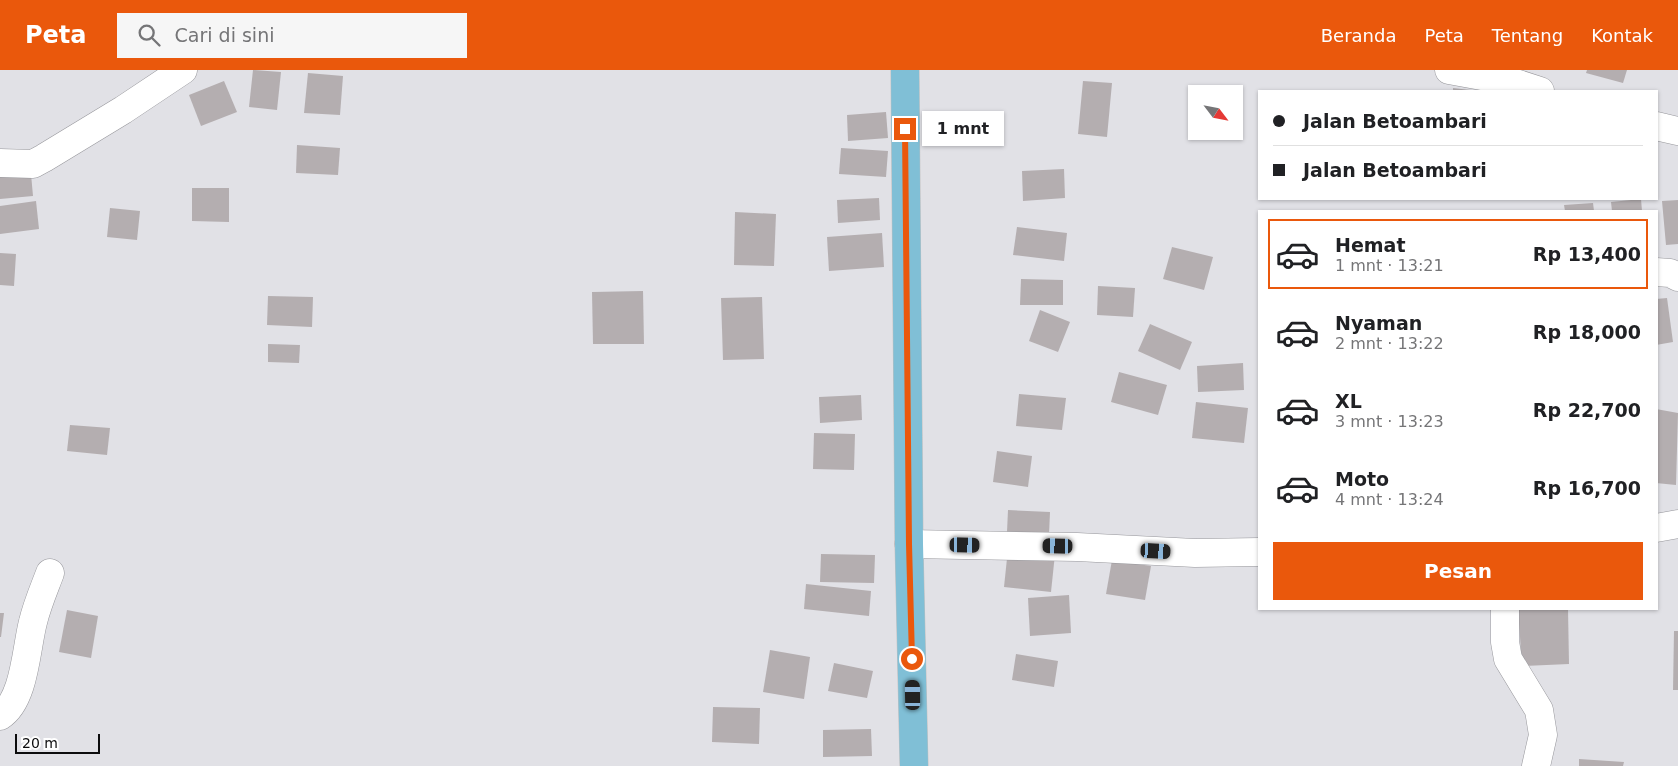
<!DOCTYPE html>
<html lang="id">
<head>
<meta charset="utf-8">
<style>
	:root { --surface:#fff; --page:#f6f6f6; --text:#202124; --muted:#757577; --line:#e0e0e0; --accent:#ea580c }
	body { margin:0; font-family:"DejaVu Sans",sans-serif; background:var(--page); color:var(--text); height:100vh; display:flex; flex-direction:column; font-size:19px; white-space:nowrap }
	* { box-sizing:border-box; margin:0 }
	p { font-size:16px; color:var(--muted) }
	.icon { flex:none; width:28px; height:28px; fill:none; stroke:currentColor; stroke-width:2; stroke-linecap:round; stroke-linejoin:round }
	.map { position:relative; flex:1; overflow:hidden }
	.drawer { position:absolute; left:1258px; top:140px; width:400px; height:400px; display:flex; flex-direction:column; background:var(--surface); border-radius:0px; box-shadow:0 1px 4px #0004 }
	.drawer>* { flex:none }
	.top-card { position:absolute; left:1258px; top:20px; width:400px; height:110px; border-radius:0px; box-shadow:0 1px 4px #0004; display:grid; align-content:center; height:110px; padding:0 15px; background:var(--surface) }
	.needle { width:32px; rotate:122deg }
	.controls { position:absolute; left:1188px; top:15px; display:grid; gap:10px }
	.controls a { display:grid; place-items:center; width:55px; height:55px; border-radius:0px; background:var(--surface); box-shadow:0 1px 4px #0004; font-size:25px }
	.scale { position:absolute; left:15px; bottom:12px; width:85px; box-sizing:border-box; padding-left:5px; border:2px solid #0c0c0d; border-top:0; font-size:14px; line-height:18px; white-space:nowrap; color:#0c0c0d; -webkit-text-stroke:4px #fff; paint-order:stroke }
	.end { position:absolute; width:22px; height:22px; margin:-11px; border:6px solid #ea580c; background:#fff; box-shadow:0 0 0 2px #fff }
	.from { border-radius:50% }
	.bubble { position:absolute; height:35px; border-radius:0px; background:var(--surface); box-shadow:0 1px 4px #0004; font-size:16px; font-weight:800; line-height:35px; text-align:center }
	.car { position:absolute; width:15px; height:30px; margin:-15px -8px; border-radius:6px; box-shadow:0 0 4px 1px #0007; background:linear-gradient(#222 24%,#8ab4d8 0 40%,#222 0 76%,#8ab4d8 0 86%,#222 0) }
	.top-card b { display:flex; align-items:center; gap:18px; height:48px; font-size:19px }
	.top-card b+b { border-top:1px solid var(--line) }
	.top-card i { width:12px; height:12px; background:var(--text) }
	ul { padding:9px 0 0; list-style:none }
	li { display:flex; align-items:center; gap:15px; height:70px; margin:0 10px 8px; padding:0 5px; border:2px solid transparent; border-radius:0px }
	li div { flex:1 }
	li b { display:block; font-size:19px }
	li em { font-style:normal; font-weight:800 }
	li.current { border-color:var(--accent) }
	li>.icon { width:45px; height:45px; stroke-width:1.5 }
	.button { display:flex; gap:10px; margin-top:auto; padding:10px 15px }
	.button a { flex:1; height:58px; border-radius:0px; background:var(--accent); color:#fff; font-size:20px; font-weight:800; line-height:58px; text-align:center }
	header { display:flex; align-items:center; gap:30px; box-sizing:border-box; height:70px; padding:0 25px; background:var(--accent); color:#fff }
	header strong { font-size:24px }
	nav { display:flex; gap:28px; margin-inline-start:auto; font-size:18px }
	.search { width:350px; height:45px; background:var(--page); display:flex; align-items:center; gap:12px; box-sizing:border-box; padding:0 18px; border-radius:0px; color:var(--muted); font-size:19px }
	.map>svg:first-child { display:block }
</style>
</head>
<body>
<header>
<strong>Peta</strong>
<div class="search"><svg class="icon" aria-label="search" viewBox="0 0 24 24"><circle cx="10" cy="10" r="6"/><path d="M15 15l6 6"/></svg>Cari di sini</div>
<nav><a>Beranda</a><a>Peta</a><a>Tentang</a><a>Kontak</a></nav>
</header>
<div class="map">
<svg width="1678" height="696" viewBox="0 0 1678 696">
	<rect width="100%" height="100%" fill="#e1e1e6"/>
	<!-- building -->
	<g fill="#b4aeb0">
		<polygon points="253,0 281,2 277,40 249,37"/>
		<polygon points="1587,0 1627,0 1623,13 1586,3"/>
		<polygon points="308,3 343,6 340,45 304,43"/>
		<polygon points="224,11 237,42 201,56 189,25"/>
		<polygon points="1083,11 1112,13 1107,67 1078,64"/>
		<polygon points="1453,18 1470,20 1470,21 1453,21"/>
		<polygon points="886,42 888,68 848,71 847,45"/>
		<polygon points="297,75 340,78 338,105 296,103"/>
		<polygon points="841,78 888,81 886,107 839,104"/>
		<polygon points="1064,99 1065,128 1023,131 1022,101"/>
		<polygon points="31,104 33,126 0,129 0,107"/>
		<polygon points="192,118 229,118 229,152 192,151"/>
		<polygon points="879,128 880,150 838,153 837,130"/>
		<polygon points="1641,129 1642,141 1612,141 1611,132"/>
		<polygon points="1678,130 1678,174 1666,175 1662,131"/>
		<polygon points="36,131 39,159 0,164 0,136"/>
		<polygon points="1593,133 1594,141 1565,141 1564,135"/>
		<polygon points="110,138 140,141 137,170 107,167"/>
		<polygon points="735,142 776,144 774,196 734,195"/>
		<polygon points="1017,157 1067,163 1064,191 1013,185"/>
		<polygon points="882,163 884,197 829,201 827,167"/>
		<polygon points="1172,177 1213,187 1204,220 1163,209"/>
		<polygon points="0,183 16,184 14,216 0,215"/>
		<polygon points="1021,209 1063,210 1063,235 1020,235"/>
		<polygon points="1098,216 1135,218 1133,247 1097,245"/>
		<polygon points="643,221 644,274 593,274 592,222"/>
		<polygon points="268,226 313,227 312,257 267,255"/>
		<polygon points="762,227 764,289 723,290 721,228"/>
		<polygon points="1667,228 1673,272 1656,275 1656,229"/>
		<polygon points="1040,240 1070,252 1058,282 1029,271"/>
		<polygon points="1150,254 1192,272 1180,300 1138,281"/>
		<polygon points="268,274 300,275 299,293 268,292"/>
		<polygon points="1243,293 1244,320 1198,322 1197,296"/>
		<polygon points="1119,302 1167,315 1158,345 1111,332"/>
		<polygon points="1019,324 1066,328 1062,360 1016,356"/>
		<polygon points="861,325 862,350 820,353 819,327"/>
		<polygon points="1196,332 1248,338 1244,373 1192,368"/>
		<polygon points="1656,339 1678,343 1676,415 1656,413"/>
		<polygon points="70,355 110,358 107,385 67,381"/>
		<polygon points="814,363 855,364 854,400 813,399"/>
		<polygon points="997,381 1032,386 1028,417 993,412"/>
		<polygon points="1008,440 1050,442 1049,465 1007,462"/>
		<polygon points="1008,479 1055,484 1051,522 1004,517"/>
		<polygon points="821,484 875,485 874,513 820,512"/>
		<polygon points="1112,490 1151,496 1145,530 1106,524"/>
		<polygon points="806,514 871,521 869,546 804,539"/>
		<polygon points="1069,525 1071,563 1030,566 1028,528"/>
		<polygon points="1518,539 1568,539 1569,594 1522,596"/>
		<polygon points="67,540 98,546 91,588 59,582"/>
		<polygon points="0,543 4,543 1,567 0,567"/>
		<polygon points="1674,561 1678,561 1678,620 1673,620"/>
		<polygon points="770,580 810,587 804,629 763,622"/>
		<polygon points="1016,584 1058,591 1054,617 1012,610"/>
		<polygon points="834,593 873,601 867,628 828,621"/>
		<polygon points="713,637 760,638 759,674 712,672"/>
		<polygon points="871,659 872,686 823,687 823,660"/>
		<polygon points="1579,689 1624,692 1623,696 1579,696"/>
	</g>
	<g fill="none" stroke-linecap="round" stroke-linejoin="round">
		<defs>
			<g id="minor">
				<polyline points="1449,0 1509,11 1540,21"/>
				<polyline points="1656,56 1678,61"/>
				<polyline points="0,93 33,94 44,88 123,40 183,0"/>
				<polyline points="1656,202 1670,203 1678,207"/>
				<polyline points="1656,458 1678,454"/>
				<polyline points="909,474 1077,477 1195,483 1259,482"/>
				<polyline points="1505,539 1505,572 1508,589 1539,640 1543,665 1536,696"/>
				<path d="M0,646c25,-16 26,-68 33,-94 4,-17 11,-33 17,-49"/>
			</g>
			<polyline id="major" points="905,0 909,474 914,696"/>
		</defs>
		<!-- minor casing -->
		<use href="#minor" stroke="#96969b" stroke-width="29"/>
		<!-- major casing -->
		<use href="#major" stroke="#c0c0c0" stroke-width="29"/>
		<!-- minor -->
		<use href="#minor" stroke="#fff" stroke-width="28"/>
		<!-- major -->
		<use href="#major" stroke="#80bfd6" stroke-width="28"/>
	</g>
	<g fill="none" stroke-linecap="round" stroke-linejoin="round">
		<!-- route -->
		<polyline stroke="#ea580c" stroke-width="6" points="905,59 909,474 912,589"/>
	</g>
</svg>
<div class="controls">
<a><svg class="needle" viewBox="-14 -14 28 28"><path d="M0-13l5 13h-10z" fill="#e53935"/><path d="M0 13l5-13h-10z" fill="#757577"/></svg></a>
</div>
<div class="scale">20 m</div>
<i class="end from" style="left:912px;top:589px"></i>
<i class="end" style="left:905px;top:59px"></i>
<div class="bubble" style="left:922px;top:41px;width:82px">1 mnt</div>
<i class="car" style="left:965px;top:475px;rotate:91deg"></i>
<i class="car" style="left:1058px;top:476px;rotate:271deg"></i>
<i class="car" style="left:1156px;top:481px;rotate:93deg"></i>
<i class="car" style="left:913px;top:625px;rotate:359deg"></i>
<div class="top-card">
<b><i class="from"></i>Jalan Betoambari</b>
<b><i></i>Jalan Betoambari</b>
</div>
<section class="drawer">
<ul>
<li class="current"><svg class="icon" aria-label="car" viewBox="0 0 24 24"><path d="M5 17H2v-5l4-1 3-4h7l3 4 3 1v5h-3M9 17h6M6 11h13"/><circle cx="7" cy="17" r="2"/><circle cx="17" cy="17" r="2"/></svg><div><b>Hemat</b><p>1 mnt · 13:21</p></div><em>Rp 13,400</em></li>
<li><svg class="icon" aria-label="car" viewBox="0 0 24 24"><path d="M5 17H2v-5l4-1 3-4h7l3 4 3 1v5h-3M9 17h6M6 11h13"/><circle cx="7" cy="17" r="2"/><circle cx="17" cy="17" r="2"/></svg><div><b>Nyaman</b><p>2 mnt · 13:22</p></div><em>Rp 18,000</em></li>
<li><svg class="icon" aria-label="car" viewBox="0 0 24 24"><path d="M5 17H2v-5l4-1 3-4h7l3 4 3 1v5h-3M9 17h6M6 11h13"/><circle cx="7" cy="17" r="2"/><circle cx="17" cy="17" r="2"/></svg><div><b>XL</b><p>3 mnt · 13:23</p></div><em>Rp 22,700</em></li>
<li><svg class="icon" aria-label="car" viewBox="0 0 24 24"><path d="M5 17H2v-5l4-1 3-4h7l3 4 3 1v5h-3M9 17h6M6 11h13"/><circle cx="7" cy="17" r="2"/><circle cx="17" cy="17" r="2"/></svg><div><b>Moto</b><p>4 mnt · 13:24</p></div><em>Rp 16,700</em></li>
</ul>
<div class="button"><a>Pesan</a></div>
</section>
</div>
</body>
</html>
